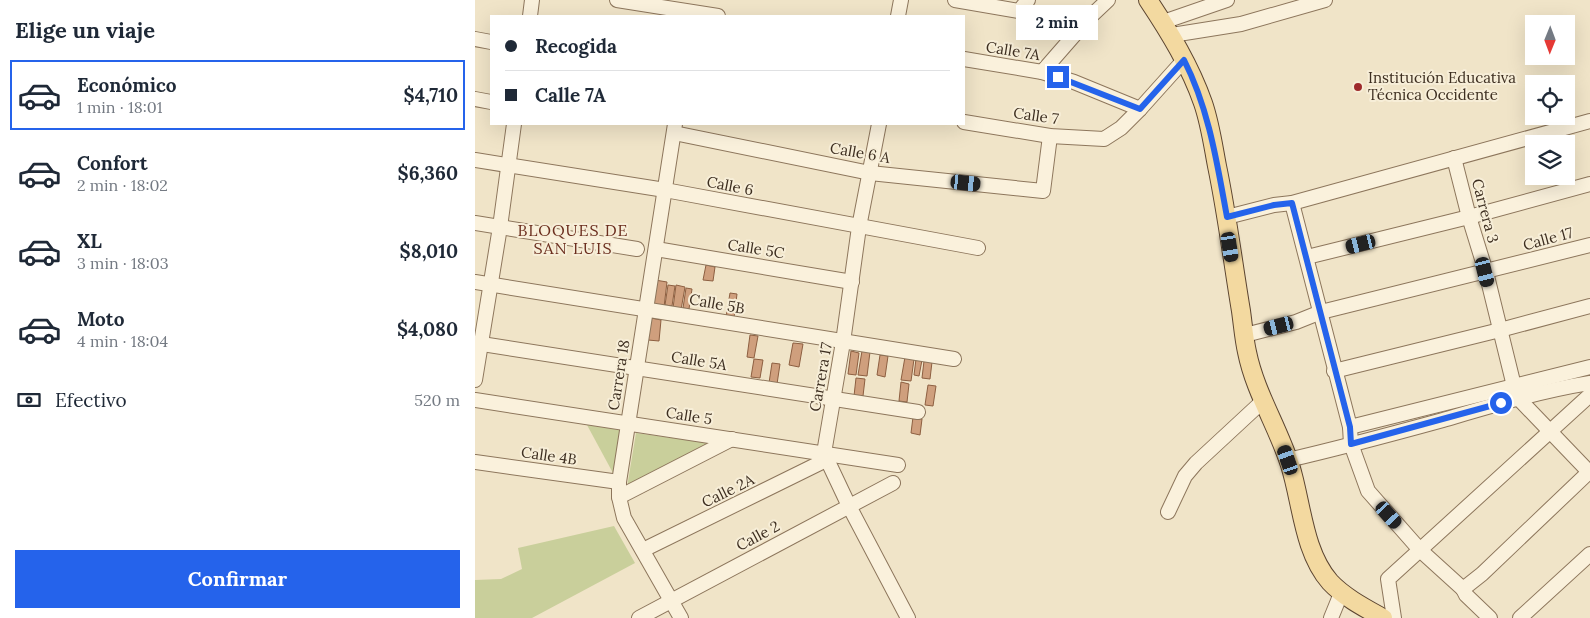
<!DOCTYPE html>
<html lang="es">
<head>
<meta charset="utf-8">
<style>
	:root { --surface:#fff; --page:#f6f6f7; --text:#1f2937; --muted:#747a83; --line:#e0e1e3; --accent:#2563eb }
	body { margin:0; font-family:Lora,serif; background:var(--page); color:var(--text); height:100vh; display:flex; flex-direction:column; font-size:19px; white-space:nowrap }
	* { box-sizing:border-box; margin:0 }
	p { font-size:16px; color:var(--muted) }
	.icon { flex:none; width:28px; height:28px; fill:none; stroke:currentColor; stroke-width:2; stroke-linecap:round; stroke-linejoin:round }
	.map { position:relative; flex:1; overflow:hidden }
	.drawer { display:flex; flex-direction:column; background:var(--surface); width:475px }
	.drawer>* { flex:none }
	.top-card { position:absolute; left:15px; top:15px; width:475px; height:110px; border-radius:0px; box-shadow:0 5px 20px #0002; display:grid; align-content:center; height:110px; padding:0 15px; background:var(--surface) }
	.needle { width:32px; rotate:181deg }
	.controls { position:absolute; left:1050px; top:15px; display:grid; gap:10px }
	.controls a { display:grid; place-items:center; width:50px; height:50px; border-radius:0px; background:var(--surface); box-shadow:0 5px 20px #0002; font-size:25px }
	.end { position:absolute; width:22px; height:22px; margin:-11px; border:6px solid #2563eb; background:#fff; box-shadow:0 0 0 2px #fff }
	.from { border-radius:50% }
	.bubble { position:absolute; height:35px; border-radius:0px; background:var(--surface); box-shadow:0 5px 20px #0002; font-size:16px; font-weight:700; line-height:35px; text-align:center }
	.car { position:absolute; width:15px; height:30px; margin:-15px -8px; border-radius:6px; box-shadow:0 0 4px 1px #0007; background:linear-gradient(#222 24%,#8ab4d8 0 40%,#222 0 76%,#8ab4d8 0 86%,#222 0) }
	.top-card b { display:flex; align-items:center; gap:18px; height:48px; font-size:19px }
	.top-card b+b { border-top:1px solid var(--line) }
	.top-card i { width:12px; height:12px; background:var(--text) }
	ul { padding:0; list-style:none }
	li { display:flex; align-items:center; gap:15px; height:70px; margin:0 10px 8px; padding:0 5px; border:2px solid transparent; border-radius:0px }
	li div { flex:1 }
	li b { display:block; font-size:19px }
	li em { font-style:normal; font-weight:700 }
	li.selected { border-color:var(--accent) }
	li>.icon { width:45px; height:45px; stroke-width:1.5 }
	h2 { padding:0 15px; font-size:22px; line-height:60px }
	.pay { display:flex; align-items:center; gap:12px; height:55px; padding:0 15px; font-size:19px }
	.pay p { margin-inline-start:auto }
	.button { display:flex; gap:10px; margin-top:auto; padding:10px 15px }
	.button a { flex:1; height:58px; border-radius:0px; background:var(--accent); color:#fff; font-size:20px; font-weight:700; line-height:58px; text-align:center }
	main { display:flex; flex:1; min-height:0 }
	.map>svg:first-child { display:block }
</style>
</head>
<body>
<main>
<section class="drawer">
<h2>Elige un viaje</h2>
<ul>
<li class="selected"><svg class="icon" aria-label="car" viewBox="0 0 24 24"><path d="M5 17H2v-5l4-1 3-4h7l3 4 3 1v5h-3M9 17h6M6 11h13"/><circle cx="7" cy="17" r="2"/><circle cx="17" cy="17" r="2"/></svg><div><b>Económico</b><p>1 min · 18:01</p></div><em>$4,710</em></li>
<li><svg class="icon" aria-label="car" viewBox="0 0 24 24"><path d="M5 17H2v-5l4-1 3-4h7l3 4 3 1v5h-3M9 17h6M6 11h13"/><circle cx="7" cy="17" r="2"/><circle cx="17" cy="17" r="2"/></svg><div><b>Confort</b><p>2 min · 18:02</p></div><em>$6,360</em></li>
<li><svg class="icon" aria-label="car" viewBox="0 0 24 24"><path d="M5 17H2v-5l4-1 3-4h7l3 4 3 1v5h-3M9 17h6M6 11h13"/><circle cx="7" cy="17" r="2"/><circle cx="17" cy="17" r="2"/></svg><div><b>XL</b><p>3 min · 18:03</p></div><em>$8,010</em></li>
<li><svg class="icon" aria-label="car" viewBox="0 0 24 24"><path d="M5 17H2v-5l4-1 3-4h7l3 4 3 1v5h-3M9 17h6M6 11h13"/><circle cx="7" cy="17" r="2"/><circle cx="17" cy="17" r="2"/></svg><div><b>Moto</b><p>4 min · 18:04</p></div><em>$4,080</em></li>
</ul>
<div class="pay"><svg class="icon" aria-label="cash" viewBox="0 0 24 24"><path d="M3 7h18v10H3z"/><circle cx="12" cy="12" r="2"/></svg>Efectivo<p>520 m</p></div>
<div class="button"><a>Confirmar</a></div>
</section>
<div class="map">
<svg width="1115" height="618" viewBox="0 0 1115 618">
	<rect width="100%" height="100%" fill="#f0e4c8"/>
	<!-- green -->
	<g fill="#c9cf9b">
		<polygon points="112,425 145,430 138,473"/>
		<polygon points="161,433 234,443 152,487"/>
		<polygon points="139,526 160,563 57,618 0,618 0,580 26,579 47,569 43,548"/>
	</g>
	<!-- building -->
	<g fill="#cf9f7d" stroke="#8d5f41">
		<polygon points="231,265 240,267 238,281 228,280"/>
		<polygon points="180,280 192,282 189,307 177,305"/>
		<polygon points="193,285 200,286 197,306 190,305"/>
		<polygon points="201,285 210,287 206,310 198,308"/>
		<polygon points="211,288 217,289 214,309 208,308"/>
		<polygon points="255,293 262,294 259,318 251,317"/>
		<polygon points="176,318 186,320 184,341 173,340"/>
		<polygon points="275,335 283,336 279,358 272,357"/>
		<polygon points="318,343 328,344 324,367 314,365"/>
		<polygon points="376,351 384,353 381,375 373,374"/>
		<polygon points="387,351 395,352 392,376 383,375"/>
		<polygon points="405,355 413,356 410,377 402,375"/>
		<polygon points="430,357 439,359 436,381 426,380"/>
		<polygon points="279,359 288,360 285,378 276,377"/>
		<polygon points="441,359 447,360 444,376 439,375"/>
		<polygon points="449,361 457,362 455,379 447,378"/>
		<polygon points="297,363 305,364 302,384 294,383"/>
		<polygon points="381,378 390,379 388,396 379,396"/>
		<polygon points="426,382 434,384 432,402 424,401"/>
		<polygon points="453,385 461,386 458,406 450,405"/>
		<polygon points="438,417 447,419 445,435 436,433"/>
	</g>
	<g fill="none" stroke-linecap="round" stroke-linejoin="round">
		<defs>
			<g id="minor">
				<polyline points="142,0 243,16"/>
				<polyline points="480,0 544,11 553,0"/>
				<polyline points="55,16 57,0"/>
				<polyline points="423,16 426,0"/>
				<polyline points="688,22 752,0"/>
				<polyline points="697,35 766,24 850,0"/>
				<polyline points="0,39 16,42"/>
				<polyline points="489,59 567,72 599,82 665,109"/>
				<polyline points="567,72 615,17 633,0"/>
				<polyline points="0,99 16,102"/>
				<polyline points="489,122 575,136 629,139 646,128 665,109 709,60"/>
				<polyline points="200,124 144,482 144,497 149,518 206,618"/>
				<polyline points="404,124 384,227 368,342 349,453 374,506 433,618"/>
				<polyline points="199,133 395,173 568,191 575,136"/>
				<polyline points="979,158 994,217 1011,272 1039,386"/>
				<polyline points="0,160 190,190 503,248"/>
				<polyline points="817,203 875,427"/>
				<polyline points="752,217 799,205 817,203 1115,121"/>
				<polyline points="0,223 162,249"/>
				<polyline points="181,249 377,282"/>
				<polyline points="832,257 994,217 1115,184"/>
				<polyline points="0,282 479,359"/>
				<polyline points="770,335 821,322 846,312 1115,245"/>
				<polyline points="0,343 443,412"/>
				<polyline points="859,371 1025,330 1115,306"/>
				<polyline points="0,380 25,227 39,124"/>
				<polyline points="1043,398 1115,473"/>
				<polyline points="0,400 423,465"/>
				<path d="M813,460c52,-12 104,-26 155,-40 48,-14 97,-29 147,-37"/>
				<polyline points="0,462 144,482"/>
				<polyline points="144,497 257,439"/>
				<polyline points="693,512 710,476 721,463 789,400"/>
				<polyline points="168,550 351,460"/>
				<polyline points="988,589 945,550 893,491 876,444 875,427 1115,367"/>
				<polyline points="164,618 418,483"/>
				<polyline points="856,618 867,591"/>
				<polyline points="919,618 913,579 1115,395"/>
				<polyline points="1015,618 991,595 988,589 1007,574 1115,471"/>
				<polyline points="1045,618 1115,554"/>
			</g>
			<path id="major" d="M673,0c22,33 42,66 55,103 7,20 10,42 14,63 10,48 16,97 24,145 2,14 3,28 6,41 8,40 31,75 43,113 12,38 13,86 40,117 14,15 35,26 53,36"/>
		</defs>
		<!-- minor casing -->
		<use href="#minor" stroke="#8d765c" stroke-width="16"/>
		<!-- major casing -->
		<use href="#major" stroke="#5b4430" stroke-width="20"/>
		<!-- minor -->
		<use href="#minor" stroke="#faf1dc" stroke-width="14"/>
		<!-- major -->
		<use href="#major" stroke="#f3d9a0" stroke-width="18"/>
	</g>
	<g fill="none" stroke-linecap="round" stroke-linejoin="round">
		<!-- route -->
		<path stroke="#2563eb" stroke-width="6" d="M583,77l82,32 44,-49c25,49 33,103 43,157l47,-12 18,-2 58,224 1,17 150,-41"/>
	</g>
	<!-- markers -->
	<circle fill="#9e2a2b" stroke="#f7eed8" stroke-width="2" cx="883" cy="87" r="5"/>
	<g text-anchor="middle" stroke-width="4" stroke-linejoin="round" paint-order="stroke">
		<!-- street labels -->
		<g font-size="15" fill="#3d2e20" stroke="#f7eed8">
			<text transform="translate(538 51) rotate(9)" y="5">Calle 7A</text>
			<text transform="translate(561 116) rotate(8)" y="5">Calle 7</text>
			<text transform="translate(385 153) rotate(10)" y="5">Calle 6 A</text>
			<text transform="translate(255 186) rotate(11)" y="5">Calle 6</text>
			<text transform="translate(1010 211) rotate(75)" y="5">Carrera 3</text>
			<text transform="translate(1073 239) rotate(-15)" y="5">Calle 17</text>
			<text transform="translate(281 249) rotate(9)" y="5">Calle 5C</text>
			<text transform="translate(242 304) rotate(10)" y="5">Calle 5B</text>
			<text transform="translate(224 361) rotate(9)" y="5">Calle 5A</text>
			<text transform="translate(144 375) rotate(-81)" y="5">Carrera 18</text>
			<text transform="translate(346 377) rotate(-80)" y="5">Carrera 17</text>
			<text transform="translate(214 416) rotate(9)" y="5">Calle 5</text>
			<text transform="translate(74 456) rotate(8)" y="5">Calle 4B</text>
			<text transform="translate(253 491) rotate(-26)" y="5">Calle 2A</text>
			<text transform="translate(283 536) rotate(-28)" y="5">Calle 2</text>
		</g>
		<!-- poi labels -->
		<g font-size="15" fill="#3d2e20" stroke="#f7eed8" text-anchor="start">
			<text x="893" y="83">Institución Educativa<tspan x="893" dy="17">Técnica Occidente</tspan></text>
		</g>
		<!-- neighbourhood labels -->
		<g font-size="16" letter-spacing="1" fill="#6b2e1e" stroke="#f7eed8">
			<text x="98" y="236">BLOQUES DE<tspan x="98" dy="18">SAN LUIS</tspan></text>
		</g>
	</g>
</svg>
<div class="controls">
<a><svg class="needle" viewBox="-14 -14 28 28"><path d="M0-13l5 13h-10z" fill="#e53935"/><path d="M0 13l5-13h-10z" fill="#747a83"/></svg></a>
<a><svg class="icon" aria-label="locate" viewBox="0 0 24 24"><circle cx="12" cy="12" r="6"/><path d="M12 2v4M12 18v4M2 12h4M18 12h4"/></svg></a>
<a><svg class="icon" aria-label="layers" viewBox="0 0 24 24"><path d="M12 4l9 5-9 5-9-5zM3 14l9 5 9-5"/></svg></a>
</div>
<i class="end from" style="left:1026px;top:403px"></i>
<i class="end" style="left:583px;top:77px"></i>
<div class="bubble" style="left:541px;top:5px;width:82px">2 min</div>
<i class="car" style="left:491px;top:183px;rotate:96deg"></i>
<i class="car" style="left:886px;top:244px;rotate:256deg"></i>
<i class="car" style="left:755px;top:247px;rotate:171deg"></i>
<i class="car" style="left:1010px;top:272px;rotate:166deg"></i>
<i class="car" style="left:804px;top:326px;rotate:256deg"></i>
<i class="car" style="left:813px;top:460px;rotate:341deg"></i>
<i class="car" style="left:914px;top:515px;rotate:138deg"></i>
<div class="top-card">
<b><i class="from"></i>Recogida</b>
<b><i></i>Calle 7A</b>
</div>
</div>
</main>
</body>
</html>
